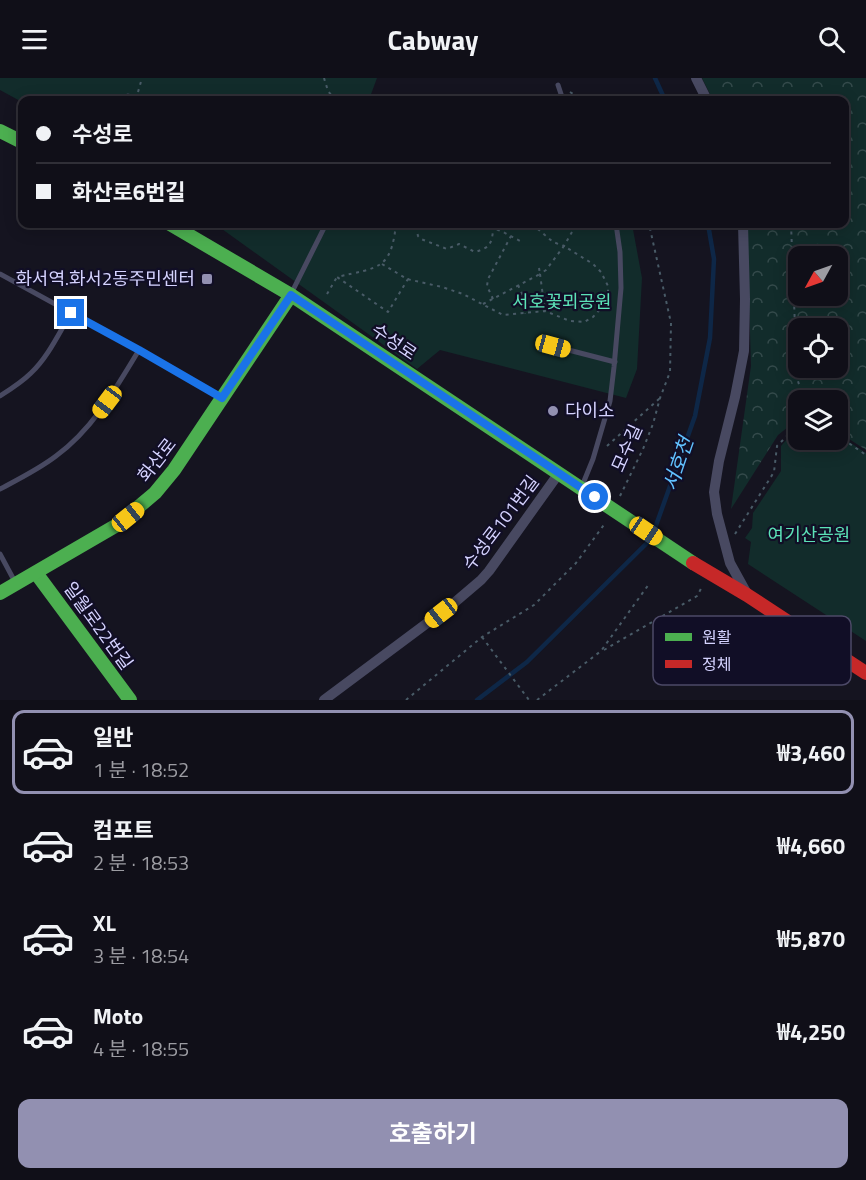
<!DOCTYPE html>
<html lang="ko">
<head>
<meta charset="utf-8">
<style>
	:root { --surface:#100f18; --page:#1e1d25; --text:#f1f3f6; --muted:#9c9ca2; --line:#302f37; --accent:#9290b1 }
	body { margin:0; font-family:"Titillium Web","Noto Sans KR",sans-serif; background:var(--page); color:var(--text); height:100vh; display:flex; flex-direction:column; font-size:22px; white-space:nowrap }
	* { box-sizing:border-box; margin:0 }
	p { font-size:20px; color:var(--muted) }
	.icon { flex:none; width:33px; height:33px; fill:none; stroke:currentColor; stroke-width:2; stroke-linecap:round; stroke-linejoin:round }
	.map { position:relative; height:622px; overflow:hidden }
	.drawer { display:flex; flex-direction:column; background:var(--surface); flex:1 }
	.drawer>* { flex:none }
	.top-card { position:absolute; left:18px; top:18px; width:831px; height:132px; border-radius:12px; box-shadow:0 3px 15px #0003,0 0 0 2px var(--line); display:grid; align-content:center; height:132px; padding:0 18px; background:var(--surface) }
	.needle { width:39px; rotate:230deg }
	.buttons { position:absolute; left:788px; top:168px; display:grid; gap:12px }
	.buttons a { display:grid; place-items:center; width:60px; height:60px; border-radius:12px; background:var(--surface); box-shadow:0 3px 15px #0003,0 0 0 2px var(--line); font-size:30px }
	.end { position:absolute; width:27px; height:27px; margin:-14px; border:8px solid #1a73e8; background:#fff; box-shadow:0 0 0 3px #fff }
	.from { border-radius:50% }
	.car { position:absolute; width:18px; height:36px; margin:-18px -9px; border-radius:8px; box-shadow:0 0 4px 2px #0007; background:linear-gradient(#f5c518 24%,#345 0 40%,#f5c518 0 76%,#345 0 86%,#f5c518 0) }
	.top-card b { display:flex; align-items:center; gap:21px; height:57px; font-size:22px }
	.top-card b+b { border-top:2px solid var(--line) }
	.top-card i { width:15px; height:15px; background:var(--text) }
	ul { padding:10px 0 0; list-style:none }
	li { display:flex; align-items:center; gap:18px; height:84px; margin:0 12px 9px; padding:0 6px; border:3px solid transparent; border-radius:12px }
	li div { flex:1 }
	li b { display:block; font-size:22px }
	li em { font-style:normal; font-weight:700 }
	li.on { border-color:var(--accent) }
	li>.icon { width:54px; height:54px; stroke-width:1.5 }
	.cta { display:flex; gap:12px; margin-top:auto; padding:12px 18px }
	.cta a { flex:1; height:69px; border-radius:12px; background:var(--accent); color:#fff; font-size:24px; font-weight:700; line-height:69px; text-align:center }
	header { display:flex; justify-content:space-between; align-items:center; height:78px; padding:0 18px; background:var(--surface); font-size:27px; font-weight:700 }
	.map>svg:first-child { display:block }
</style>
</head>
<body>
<header><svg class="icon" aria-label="menu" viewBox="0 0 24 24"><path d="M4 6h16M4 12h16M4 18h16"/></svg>Cabway<svg class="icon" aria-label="search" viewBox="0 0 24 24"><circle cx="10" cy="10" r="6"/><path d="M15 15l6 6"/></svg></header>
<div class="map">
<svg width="866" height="622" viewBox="0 0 866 622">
	<defs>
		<pattern id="forest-crowns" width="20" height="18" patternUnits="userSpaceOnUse" patternTransform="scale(1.5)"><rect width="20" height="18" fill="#122c2b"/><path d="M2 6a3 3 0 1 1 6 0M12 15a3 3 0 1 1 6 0" fill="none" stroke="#344a4b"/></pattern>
	</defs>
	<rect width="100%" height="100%" fill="#151420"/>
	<!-- forest -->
	<path fill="url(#forest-crowns)" fill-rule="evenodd" d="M702,0h164v372l-29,-19v-31h-39v19l-20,16 -47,74 20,-143 -4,-142h97v-124h-131zM798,178h39v40h-39zM798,250h39v40h-39z"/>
	<!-- park -->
	<g fill="#122c2b">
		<polygon points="0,0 377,0 370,19 383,22 22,22 22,24 0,12"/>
		<polygon points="215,146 632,146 642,200 637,291 626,320 440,272 417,291"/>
		<polygon points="798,348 798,362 837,362 837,356 866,375 866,563 748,486 751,464 745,460 752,450 753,435 781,393 781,368"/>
	</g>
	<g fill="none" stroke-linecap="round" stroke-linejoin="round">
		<!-- stream -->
		<g stroke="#0e2747" stroke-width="4.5">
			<polyline points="655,0 665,22"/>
			<polyline points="654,453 695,338 710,260 714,181 708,146"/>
			<polyline points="477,622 527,584 651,461"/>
		</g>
		<!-- path -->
		<g stroke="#495b67" stroke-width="2" stroke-dasharray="3 4.5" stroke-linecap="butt">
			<polyline points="324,0 328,13 335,22"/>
			<polyline points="138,14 142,0"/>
			<polyline points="570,14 583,22"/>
			<path d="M396,146c-5,47 -18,43 -59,53l51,35 20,-33h-1"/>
			<path d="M401,146l15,3 2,9 3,3 26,10 12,-5 16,8c14,-4 17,-8 18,-22"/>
			<polyline points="483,146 503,154 522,164"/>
			<polyline points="532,146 553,164 564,168 576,147 585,146"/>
			<polyline points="791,146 797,300 804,322"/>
			<polyline points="382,186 407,201 442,209 463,216 503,237 545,233 570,243 584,244 593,239 603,228 608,217 608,208 601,194 593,186 564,168 546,192 540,196 545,233"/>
			<polyline points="518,207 524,220 525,236"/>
			<polyline points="327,216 337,199"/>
			<polyline points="493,221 487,208 488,201 511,158"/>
			<polyline points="483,226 540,196 539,190"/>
			<polyline points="837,357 866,377"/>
			<polyline points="607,368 660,320"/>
			<polyline points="620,418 643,371 653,346 660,320 670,294 671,245 649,146"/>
			<polyline points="735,456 774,394 777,368 798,347"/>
			<polyline points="482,559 529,622"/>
			<polyline points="604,572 697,518 703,507"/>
			<polyline points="406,622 482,559 534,527 576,485 606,444"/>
			<polyline points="537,622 601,573 649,506"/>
		</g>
		<!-- lane -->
		<g stroke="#484961" stroke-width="5">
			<polyline points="558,7 563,22"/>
			<polyline points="128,18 135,22"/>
			<polyline points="0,196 139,272 221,319"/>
			<polyline points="292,214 325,148 320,146"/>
			<polyline points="553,268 615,284"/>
			<path d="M0,318c11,-7 22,-14 31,-23 17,-16 28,-40 40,-60"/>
			<polyline points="582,408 593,381 610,323 614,289 621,210 620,174 616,146"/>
			<path d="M0,411c19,-10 39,-20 56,-33 37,-27 60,-68 83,-106"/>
			<polyline points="0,476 15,504"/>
		</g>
		<!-- street -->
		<g stroke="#484961" stroke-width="10">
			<polyline points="696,0 707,22"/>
			<polyline points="743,146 745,221 744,273 735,319 719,383 714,414 717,436 730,485 746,514"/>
			<polyline points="324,622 454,525 481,502 489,493 559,395"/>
		</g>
		<!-- fast -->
		<g stroke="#4caf50" stroke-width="14">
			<polyline points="0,53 22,64"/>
			<polyline points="170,146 291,217 693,485"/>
			<polyline points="36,495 130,622"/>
			<polyline points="0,515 117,447 155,415 174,392 291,217"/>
		</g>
		<!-- jam -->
		<polyline stroke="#c62828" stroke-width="14" points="693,485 747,517 866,595"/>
	</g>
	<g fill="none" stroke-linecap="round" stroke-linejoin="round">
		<!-- route -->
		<polyline stroke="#1a73e8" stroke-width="8" points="71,235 139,272 222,320 291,217 595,419"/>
	</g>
	<!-- markers -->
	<g fill="#9290b1" stroke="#110e26" stroke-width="2">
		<rect x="201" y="195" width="12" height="12" rx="3"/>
		<circle cx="553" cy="333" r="6"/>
	</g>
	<g text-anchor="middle" stroke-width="4.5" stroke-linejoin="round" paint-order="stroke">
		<!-- poi labels -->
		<g font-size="18" fill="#d5d3ff" stroke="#110e26" text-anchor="end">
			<text x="195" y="207">화서역.화서2동주민센터</text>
			<text x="565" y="339" text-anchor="start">다이소</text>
		</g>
		<!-- park labels -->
		<g font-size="18" fill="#5ce2b7" stroke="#110e26">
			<text x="562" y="230">서호꽃뫼공원</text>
			<text x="809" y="463">여기산공원</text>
		</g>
		<!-- street labels -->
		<g font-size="18" fill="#d5d3ff" stroke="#110e26">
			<text transform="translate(394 264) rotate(34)" y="6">수성로</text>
			<text transform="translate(627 370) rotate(-66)" y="6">모수길</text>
			<text transform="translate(157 382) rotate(-52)" y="6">화산로</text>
			<text transform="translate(501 445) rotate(-53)" y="6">수성로101번길</text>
			<text transform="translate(98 548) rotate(54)" y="6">일월로22번길</text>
		</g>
		<!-- water labels -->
		<g font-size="20" font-style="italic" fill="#61c2ff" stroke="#110e26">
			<text transform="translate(678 386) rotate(-71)" y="7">서호천</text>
		</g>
	</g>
	<!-- legend -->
	<rect x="653" y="538" width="198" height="69" rx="9" fill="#110e26" stroke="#4c4967" stroke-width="1.5"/>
	<rect x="665" y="555" width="27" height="8" fill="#4caf50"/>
	<rect x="665" y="582" width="27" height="8" fill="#c62828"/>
	<g font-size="16" fill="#d5d3ff">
		<text x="702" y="565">원활</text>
		<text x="702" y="592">정체</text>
	</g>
</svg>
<div class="buttons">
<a><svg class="needle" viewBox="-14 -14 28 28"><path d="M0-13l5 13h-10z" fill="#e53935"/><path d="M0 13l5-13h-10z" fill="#9c9ca2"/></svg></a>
<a><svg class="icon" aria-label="locate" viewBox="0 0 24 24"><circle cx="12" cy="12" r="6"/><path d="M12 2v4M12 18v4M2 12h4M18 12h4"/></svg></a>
<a><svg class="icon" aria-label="layers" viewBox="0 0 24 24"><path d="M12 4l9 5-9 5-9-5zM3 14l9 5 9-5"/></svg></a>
</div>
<i class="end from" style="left:595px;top:419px"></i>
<i class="end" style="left:71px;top:235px"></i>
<i class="car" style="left:553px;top:268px;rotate:105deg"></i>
<i class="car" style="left:107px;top:324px;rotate:217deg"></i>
<i class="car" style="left:128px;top:439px;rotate:51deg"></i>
<i class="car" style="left:646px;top:453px;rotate:124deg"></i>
<i class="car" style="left:441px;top:535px;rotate:232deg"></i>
<div class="top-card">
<b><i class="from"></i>수성로</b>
<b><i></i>화산로6번길</b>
</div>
</div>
<section class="drawer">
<ul>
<li class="on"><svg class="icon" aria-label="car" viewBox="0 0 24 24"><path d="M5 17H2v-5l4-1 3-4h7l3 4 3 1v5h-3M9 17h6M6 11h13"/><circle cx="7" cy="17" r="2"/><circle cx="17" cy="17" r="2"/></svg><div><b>일반</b><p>1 분 · 18:52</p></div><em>₩3,460</em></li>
<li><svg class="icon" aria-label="car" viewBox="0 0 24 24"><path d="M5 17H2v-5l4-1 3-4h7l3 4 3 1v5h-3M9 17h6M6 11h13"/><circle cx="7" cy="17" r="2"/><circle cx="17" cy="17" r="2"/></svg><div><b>컴포트</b><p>2 분 · 18:53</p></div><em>₩4,660</em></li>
<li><svg class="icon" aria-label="car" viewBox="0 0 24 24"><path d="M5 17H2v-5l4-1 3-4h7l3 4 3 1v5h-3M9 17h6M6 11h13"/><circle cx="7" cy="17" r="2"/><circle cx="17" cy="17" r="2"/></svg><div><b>XL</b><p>3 분 · 18:54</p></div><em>₩5,870</em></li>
<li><svg class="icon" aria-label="car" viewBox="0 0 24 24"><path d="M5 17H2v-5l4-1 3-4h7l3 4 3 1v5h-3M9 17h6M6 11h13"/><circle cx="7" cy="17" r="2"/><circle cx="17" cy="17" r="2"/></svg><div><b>Moto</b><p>4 분 · 18:55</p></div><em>₩4,250</em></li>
</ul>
<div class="cta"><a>호출하기</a></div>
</section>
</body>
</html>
